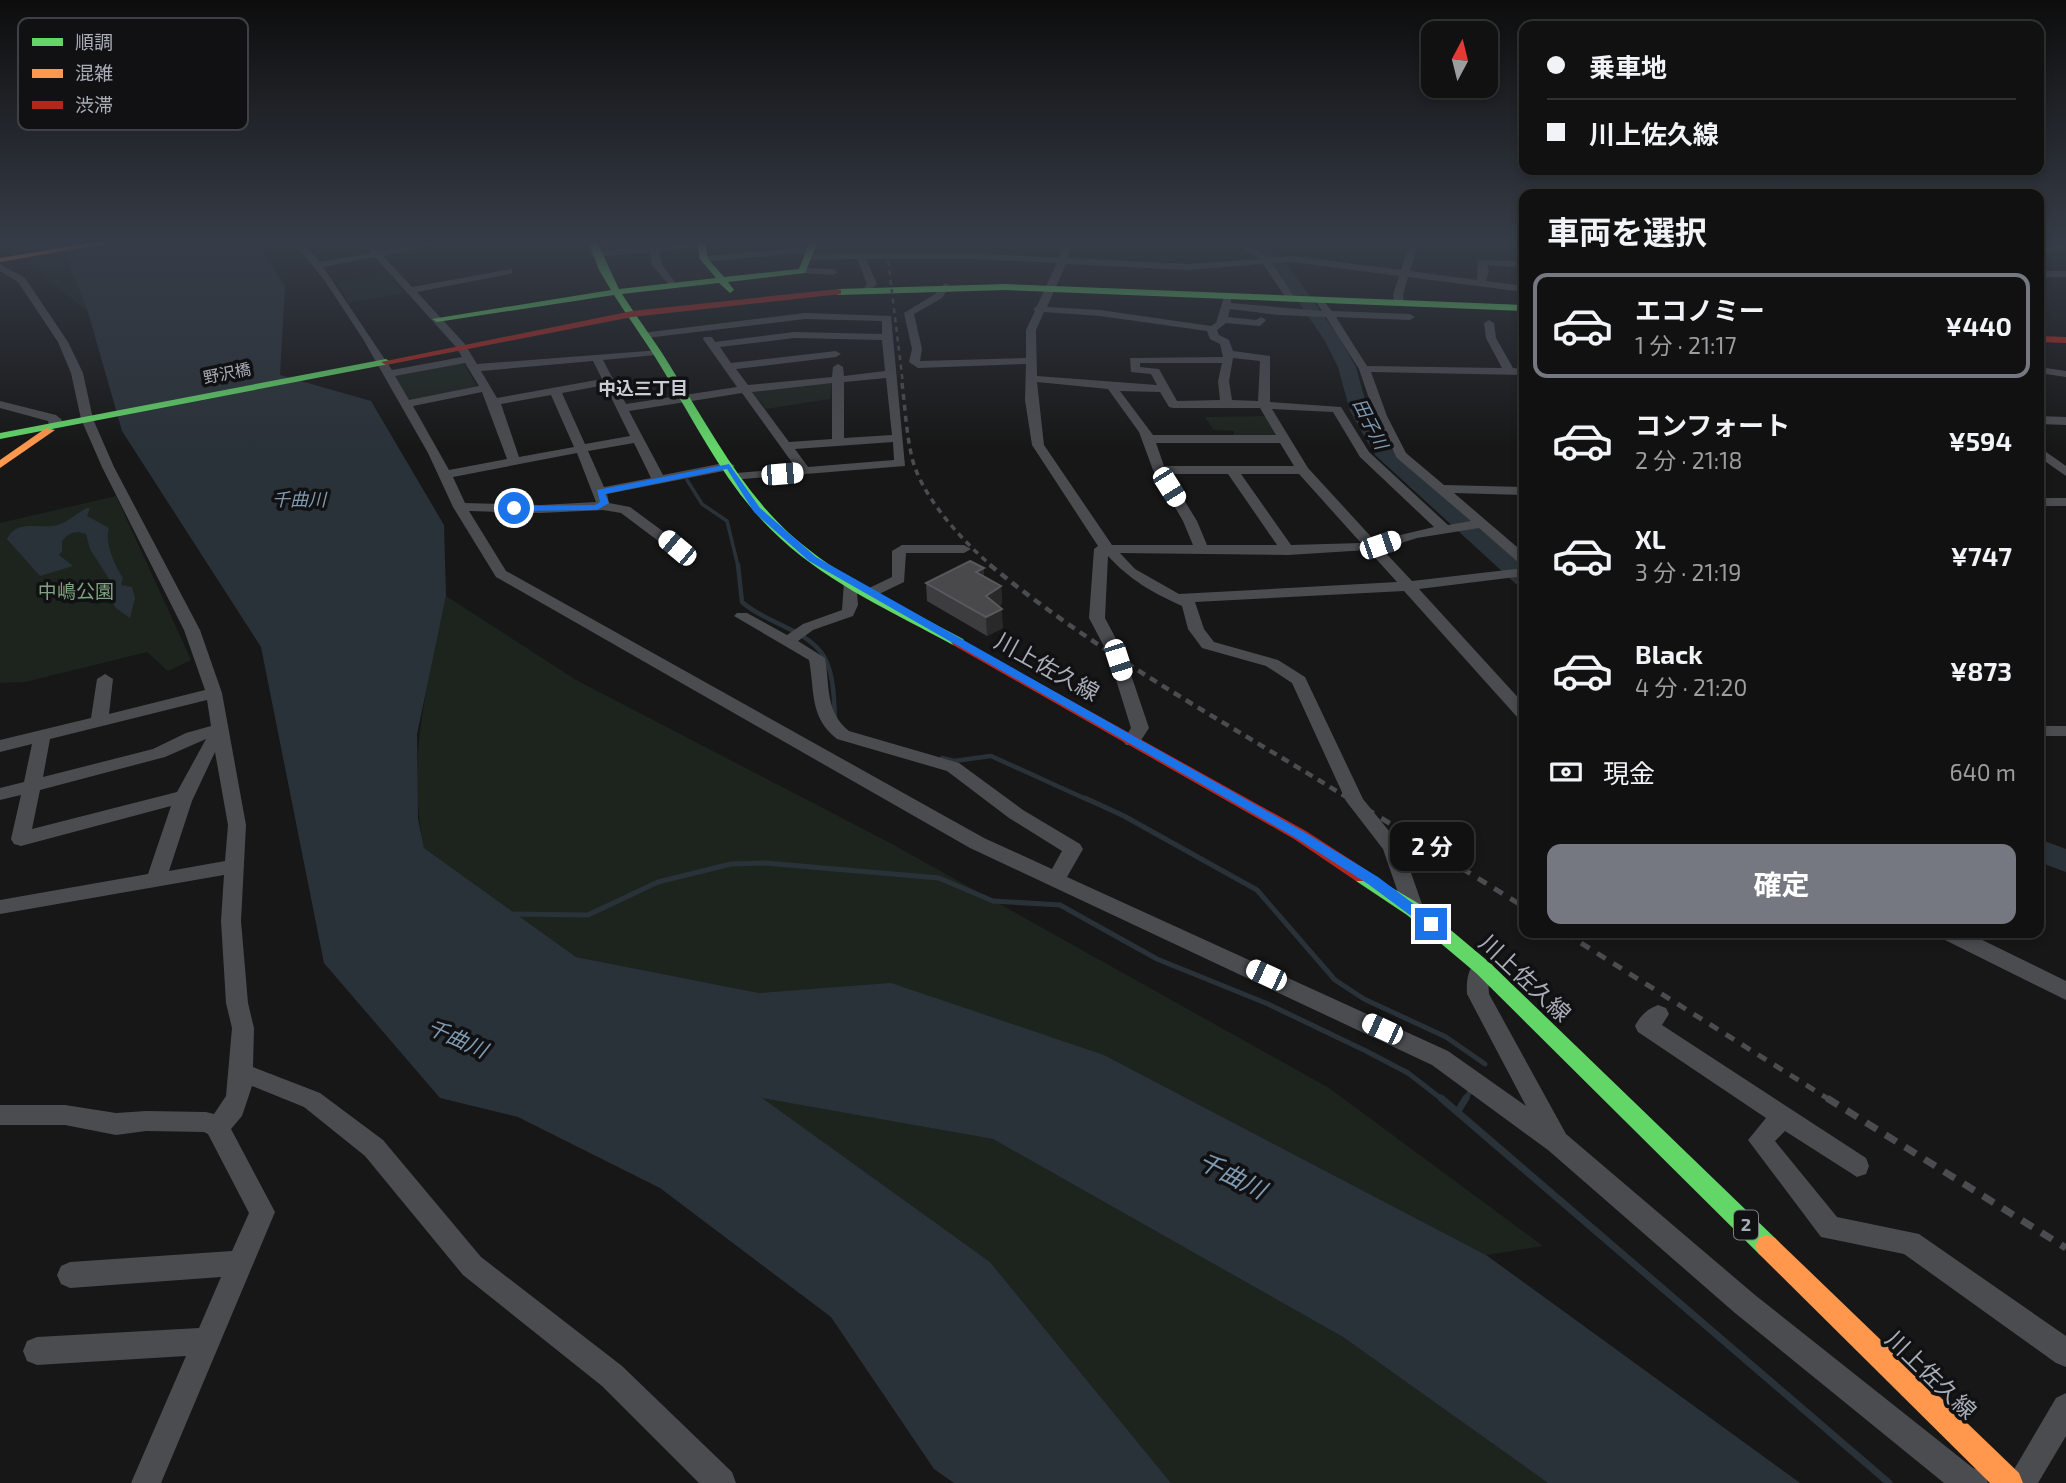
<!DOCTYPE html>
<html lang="ja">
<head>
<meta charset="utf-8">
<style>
	:root { --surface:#111; --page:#1a1a1a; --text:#f1f3f6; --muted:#9c9d9f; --line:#303131; --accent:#757880 }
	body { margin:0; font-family:"Exo 2","Noto Sans JP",sans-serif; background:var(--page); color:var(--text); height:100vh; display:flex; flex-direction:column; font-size:26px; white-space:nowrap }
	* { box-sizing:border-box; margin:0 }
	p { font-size:23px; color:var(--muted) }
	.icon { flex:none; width:38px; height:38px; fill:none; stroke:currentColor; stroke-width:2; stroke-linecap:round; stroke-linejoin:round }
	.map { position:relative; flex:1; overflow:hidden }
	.side { position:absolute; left:1519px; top:189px; width:525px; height:749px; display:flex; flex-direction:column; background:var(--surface); border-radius:14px; box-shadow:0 4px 10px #0003,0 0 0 2px var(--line) }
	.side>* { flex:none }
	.top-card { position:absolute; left:1519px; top:21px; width:525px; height:154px; border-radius:14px; box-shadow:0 4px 10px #0003,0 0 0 2px var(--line); display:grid; align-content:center; height:154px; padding:0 28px; background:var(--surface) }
	.needle { width:46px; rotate:7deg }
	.buttons { position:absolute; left:1421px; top:21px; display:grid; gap:14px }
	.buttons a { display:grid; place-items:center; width:77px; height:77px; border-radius:14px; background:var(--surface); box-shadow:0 4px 10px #0003,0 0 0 2px var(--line); font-size:35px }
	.end { position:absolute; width:32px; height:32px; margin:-16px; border:9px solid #1a73e8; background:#fff; box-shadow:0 0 0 4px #fff }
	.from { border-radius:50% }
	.bubble { position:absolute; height:49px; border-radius:14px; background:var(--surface); box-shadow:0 4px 10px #0003,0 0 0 2px var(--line); font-size:23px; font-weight:700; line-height:49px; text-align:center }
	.car { position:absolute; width:21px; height:42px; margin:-21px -10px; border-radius:9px; box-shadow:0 0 5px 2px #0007; background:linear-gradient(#fff 24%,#345 0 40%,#fff 0 76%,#345 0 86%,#fff 0) }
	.top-card b { display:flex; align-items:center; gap:24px; height:66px; font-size:26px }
	.top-card b+b { border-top:2px solid var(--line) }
	.top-card i { width:18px; height:18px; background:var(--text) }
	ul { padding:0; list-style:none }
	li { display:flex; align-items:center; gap:21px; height:105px; margin:0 14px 10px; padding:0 14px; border:4px solid transparent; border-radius:14px }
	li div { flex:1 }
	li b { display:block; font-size:26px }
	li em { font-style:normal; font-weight:700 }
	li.on { border-color:var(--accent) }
	li>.icon { width:63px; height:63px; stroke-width:1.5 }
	h2 { padding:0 28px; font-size:32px; line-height:84px }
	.pay { display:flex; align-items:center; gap:18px; height:77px; padding:0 28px; font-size:26px }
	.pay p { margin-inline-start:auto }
	.button { display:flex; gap:14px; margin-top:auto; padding:14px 28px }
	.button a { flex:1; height:80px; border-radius:14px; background:var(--accent); color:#fff; font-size:28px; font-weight:700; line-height:80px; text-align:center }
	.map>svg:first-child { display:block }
</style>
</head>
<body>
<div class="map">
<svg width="2066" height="1483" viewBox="0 0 2066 1483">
	<rect width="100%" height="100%" fill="#171717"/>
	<!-- green -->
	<g fill="#1d241e">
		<polygon points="4,242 60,242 88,312"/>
		<polygon points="386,274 405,293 349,303 337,283"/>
		<polygon points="463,363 477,386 416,401 408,400 394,376"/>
		<polygon points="832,382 830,399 766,409 751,390"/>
		<polygon points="1266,416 1276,434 1273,436 1234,437 1234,431 1213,430 1205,417"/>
		<polygon points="116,496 191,660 168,671 147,652 25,682 0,683 0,523"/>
		<path d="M446,596l130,84 316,164 437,244 214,158 -57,9 -382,-200 -213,-71 -132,9 -183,-36 -152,-109c-18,-89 4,-165 22,-252z"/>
		<polygon points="760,1097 993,1139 1343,1337 1548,1483 1171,1483 990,1262"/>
	</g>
	<!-- water -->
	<g fill="#2a3239">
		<polygon points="60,242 256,242 285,286 280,375 371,401 444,525 446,596 417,734 418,819 424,848 576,957 759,993 891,983 1104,1055 1486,1255 1800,1483 1548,1483 1343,1337 993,1139 762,1098 990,1262 1171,1483 954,1483 934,1469 831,1317 660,1188 518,1117 440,1098 324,963 261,647 122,431 88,312"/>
		<path d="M87,508h3l-3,8 22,12c-5,14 6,38 14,50l-2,7 11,2 3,11 -5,20 -14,-10 -6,-9 1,-17 -21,-33 -4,-15c-11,-4 -17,-1 -24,7v10l-3,4 14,11 -33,10 -33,-37c10,-21 34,-9 51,-14 10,-3 19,-12 29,-17z"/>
	</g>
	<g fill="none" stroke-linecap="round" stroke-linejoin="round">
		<!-- stream-far3 -->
		<polyline stroke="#2a3239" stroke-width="3.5" points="687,480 702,504 727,521 738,566"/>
		<!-- stream-far2 -->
		<g stroke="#2a3239" stroke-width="4.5">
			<path d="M738,565l4,37c23,21 64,27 81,53 11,17 11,45 12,64"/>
			<polyline points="942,758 954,761 991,756 1088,800"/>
		</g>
		<!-- stream-far1 -->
		<g stroke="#2a3239" stroke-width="5">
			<polyline points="1085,798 1124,816 1257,890 1335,980 1364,999 1446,1037 1485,1064"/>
			<polyline points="510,914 588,915 658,882 731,864 765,863 939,878 993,901 1060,905 1157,959 1268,1004 1366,1051 1408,1073 1443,1100"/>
			<polyline points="1465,1100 1471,1090"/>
		</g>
		<!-- stream -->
		<g stroke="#2a3239" stroke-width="7">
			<polyline points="1441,1098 1889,1483"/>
			<polyline points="1458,1111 1466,1098"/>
		</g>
		<!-- river -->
		<g fill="#2a3239" fill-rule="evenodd">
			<polygon points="1245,242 1260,242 1284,260 1339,337 1356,367 1368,411 1390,448 1524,567 1524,586 1516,584 1375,455 1350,411 1338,367 1325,341 1274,266"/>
			<polygon points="2039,839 2066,849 2066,872 2039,862"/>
		</g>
		<!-- street -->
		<g fill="#4b4c50" fill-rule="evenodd">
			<path d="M293,242h9l18,20 51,-9 -9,-11h9l8,9 50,-9h16l-62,14 29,31 100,-18v4l-3,1 -92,18 47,51 13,21 183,-14 1,2 -5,3 -53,5 23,44 111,-17 -34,-48 1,-2h8l3,5 79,-10 88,2v-13l-77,-2 -159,19 -5,-3 1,-2 163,-20 86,3 14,150 -174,14v-6l5,-1 60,-5 -54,-75 -113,18 34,64 66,-13 6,4 -6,4 -122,24 2,9 21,4 65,48v6h-10l-64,-48 -18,-3 -62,3 -72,-2 37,60 478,267 68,31 10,-18 -53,-33 -62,-47 -110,-32c-28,-22 -22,-48 -28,-79l-75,-44 3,-3h10l40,22 16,-11 39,-14 2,-28 2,-3h10l2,26 -5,11 -40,14 -15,11 27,17c5,28 0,54 24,73l110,32 64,47 57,34 3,5 -16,28 381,174 78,55 -59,-112c-1,-16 2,-39 24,-32l3,6 -6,10 1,16 77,140 189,161 218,173 11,4 4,11h-44l-209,-170 -187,-163 -116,-85 -462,-217 -474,-271 -43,-70 -25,-54 -65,-114 -38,-58zM375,257l81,90 6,10 -70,13 -69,-103zM794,338l88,2 3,31 -41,5 -1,-9 -5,-3 -5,3 -1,10 -84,8 -12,-16 100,-12 5,-3 -5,-3 -105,12 -11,-16zM593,361l9,18 -105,19 -16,-27zM465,363l14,23 -70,14 -14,-24zM886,378l6,57 -48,3v-56zM832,383v56l-43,3 -37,-50zM605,385l25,51 -45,8 -23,-51zM482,392l25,67 -58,11 -36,-64zM551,395l23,52 -55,10 -18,-53zM893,442l1,18 -86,7 -13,-18zM634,443l17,35 -47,9 -16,-36zM577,453l19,49 -55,3 -76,-2 -12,-26z"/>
			<polygon points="710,242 742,242 659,251 662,265 677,285 672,288 652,265 650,252 594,257 590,254 594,251"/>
			<path d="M1063,242h8l-3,16 120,6 72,-5 -26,-17h10l24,16 25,-2 108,14 9,-28h8l-8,29 67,9 1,-20 36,1 5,3 -5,3 -27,-2 2,6 -3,10 38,5v6l-116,-15 -5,18 1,8 -5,3 -5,-3 -1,-8 6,-19 -106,-14 -21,1 24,36 -5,3 -3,-1 -25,-37 -75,6 -122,-6 -19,43 53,3 111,16 5,-3 9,-29h6v9l91,8 -7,-11 5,-3 12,14 78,3 5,3 -5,3 -74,-3 31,49 135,2 -16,-30 -2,-15 5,-3 5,3 2,15 17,30 11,1v6l-153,-3 16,44 19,37 38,32 80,2v8l-70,-2 70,60v11l-5,-1 -40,-35 -62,10 -35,11 30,32 112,-13v8l-105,13 105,115v15l-6,-1 -114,-127 -209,11 9,27 10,13 64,18 27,17 58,122 39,48 22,63 -3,5 -7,3 -7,-3 -3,-5 -21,-61 -37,-48 -54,-118 -26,-17 -64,-18 -14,-19 -6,-23c-29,-13 -52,-26 -74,-50l-3,62 19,36 25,74 -11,17h-12l-3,-4 8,-13 -23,-74 -19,-36 5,-69 4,-3 -66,-101 -7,-45 1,-36 -108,4 -9,-6 3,-13 -8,-36 31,-19 10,-11 5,3 -8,12 -28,16 8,35 -2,12 106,-3v-28l9,-19 -2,-2 4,-3 20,-43 -86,-4h-105l11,25 -8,7 -5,-3 3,-4 -10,-25 -49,1 -5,-3 5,-3 163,-1 88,5zM1230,309l49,6 47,2 33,52 16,47 22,42 74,63 -23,4 -79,-73 -28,-45 -71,-5v-46l-37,-5 -4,-11 -10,-5 -2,-5 9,-7 34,3 6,-6 -5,-3 -5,3 -28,-3zM1044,312l56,4 107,15 3,8 10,5 3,13 -93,1 1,14 20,2 6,11 -120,-9 -1,-46zM1233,358l27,3 -2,40 -26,-1 -3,-19zM1140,363h82l-4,18 2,19 -43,1 -18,-32 -19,-2zM1037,382l71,7 31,43 14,38 30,51 10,24h-81l-68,-100zM1120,391l40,1 9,15 4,1h87l16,27h-123zM1272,409l61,3 27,45 74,70 -59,14 -67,-73zM1156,443h124l14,23h-130zM1168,474h60l49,71h-70l-10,-24zM1241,474h58l62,69 -70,2zM1368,550l29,32 -218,12 -44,-25 -15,-16 168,2z"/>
			<polygon points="2066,244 2066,250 2039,253 2039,247"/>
			<polygon points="811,247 814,252 704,262 699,259 704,256"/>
			<path d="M0,264l25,14 43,64 15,31 10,46 21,48 86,163 22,63 24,132 -5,96 7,82 6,25 -1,39 67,26 63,47 98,117 141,109 110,106 4,11h-37l-97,-97 -139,-111 -98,-119 -61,-49 -52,-21 -10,30 -11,13 44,83 -114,271h-30l55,-127 -149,9 -10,-4 -4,-10 4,-10 10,-4 162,-9 22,-51 -151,11 -9,-4 -4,-9 4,-9 9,-4 162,-11 17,-38 -41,-79 -4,-2 -58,-1 -30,4 -51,-10h-65v-20h65l51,8 30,-2 60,1 8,2 12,-18 6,-68 -6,-25 -5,-82 3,-46 -224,39v-14l148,-26 23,-68 -150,40 -7,-2 -3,-5 10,-44 -21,5v-12l24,-6 8,-38 -32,8v-12l91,-22 6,-39 8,-5 8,5 -4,35 96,-24 -21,-60 -82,-163 -21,-48 -10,-46 -13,-31 -40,-60 -18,-11zM207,700l4,26 -25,7 -33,16 -110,28 7,-38zM206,739l-29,53 -145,37 8,-39 125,-33zM215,752l13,73 -3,36 -56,10 23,-70z"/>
			<polygon points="802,268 833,269 838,272 833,275 799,273 799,269"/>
			<rect x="2039" y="271" width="27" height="6"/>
			<polygon points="2039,367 2066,371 2066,377 2039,373"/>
			<polygon points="0,401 56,415 62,420 60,426 50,429 48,421 0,408"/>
			<polygon points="2039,416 2066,417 2066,425 2039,424"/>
			<polygon points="2039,447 2066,466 2066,476 2039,457"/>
			<rect x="2039" y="498" width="27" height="8"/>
			<polygon points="902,545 964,545 971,549 964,553 906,553 904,582 875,596 865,596 865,590 892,577 892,551"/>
			<rect x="2039" y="726" width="27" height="10"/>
			<polygon points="1940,933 1968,933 2066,981 2066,1000 1943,939"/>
			<path d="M1658,1005l8,3 3,6 -7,11 204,133 3,8 -3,8 -9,3 -72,-46 -10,10 62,76 82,17 147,102v31l-10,-4 -152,-109 -83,-17 -73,-97 18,-22 -128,-86 -3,-6c5,-10 12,-17 23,-21z"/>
			<polygon points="2066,1393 2066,1436 2038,1483 2006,1483 2056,1398"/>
		</g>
		<!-- fast -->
		<g fill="#63d668" fill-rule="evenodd">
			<path d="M589,242h8l22,47 97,-11 -16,-19 -3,-17h8l3,17 16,18 75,-8 11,-27h8l-13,31 -77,9 6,8 -4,3 -11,-10 -97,11c17,27 37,52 53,80 35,55 66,115 115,160 50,45 114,73 173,105l2,3 -2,3h-10c-58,-32 -122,-60 -172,-106 -50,-45 -81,-107 -115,-164 -16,-28 -35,-53 -52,-80l-177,27 -5,-3 179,-29 -12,-20z"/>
			<polygon points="1005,284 1524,305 1524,311 1005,290 838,295 834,292 838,289"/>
			<polygon points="386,359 391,362 389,364 0,439 0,433"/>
			<polygon points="1362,870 1421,905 1490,963 1775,1238 1779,1246 1775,1254 1767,1257 1759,1254 1476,973 1407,915 1356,881 1353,876 1356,871"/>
		</g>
		<!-- slow -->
		<g fill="#ff974d" fill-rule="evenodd">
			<polygon points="97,242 114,242 0,262 0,258"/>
			<polygon points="46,428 55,430 0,468 0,460"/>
			<polygon points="1767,1235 1775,1238 2019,1473 2023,1483 1990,1483 1759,1254 1755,1246 1759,1238"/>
		</g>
		<!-- jam -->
		<g fill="#b3261e" fill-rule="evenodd">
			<polygon points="838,289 841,290 841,294 632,317 386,365 381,362 632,311"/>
			<polygon points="2039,336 2066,337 2066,343 2039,342"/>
			<polygon points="958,638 1306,831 1368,871 1371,876 1368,881 1356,881 1294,839 953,645 951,642"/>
		</g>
		<!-- rail-far4 -->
		<polyline stroke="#4b4c4f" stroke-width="2.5" stroke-dasharray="5 4.5" stroke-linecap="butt" points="886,242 903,384"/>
		<!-- rail-far3 -->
		<path stroke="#4b4c4f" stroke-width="3.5" stroke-dasharray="6 5" stroke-linecap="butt" d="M902,383c3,23 4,47 9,70 7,40 51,88 81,113"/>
		<!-- rail-far2 -->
		<path stroke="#4b4c4f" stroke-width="4.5" stroke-dasharray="8 6" stroke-linecap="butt" d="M990,565c109,90 241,160 361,235"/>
		<!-- rail-far1 -->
		<g stroke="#4b4c4f" stroke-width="5" stroke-dasharray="10 9" stroke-linecap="butt">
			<polyline points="1349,798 1524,907"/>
			<polyline points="1565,933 1830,1100"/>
		</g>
		<!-- rail -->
		<polyline stroke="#4b4c4f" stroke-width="7" stroke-dasharray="13 10" stroke-linecap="butt" points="1827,1098 2066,1248"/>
	</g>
	<!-- wall -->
	<polygon fill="#3d3d3f" points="984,576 1001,586 1002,604 999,606 1003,628 987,636 927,601 926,583"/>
	<!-- shaded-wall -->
	<g fill="#29292a">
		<polygon points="984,568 984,586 976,572"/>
		<polygon points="1001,586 1002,604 987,615 986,596"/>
		<polygon points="1002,609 1003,628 987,636 986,617"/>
	</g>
	<!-- building -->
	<polygon fill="#49494c" stroke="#58595d" stroke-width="2" points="970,561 984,568 976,572 1001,586 986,596 1002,609 986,617 926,583"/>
	<!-- sky -->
	<linearGradient id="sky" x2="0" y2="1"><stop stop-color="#0d0d0d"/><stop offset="0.54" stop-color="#363c47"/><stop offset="1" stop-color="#363c47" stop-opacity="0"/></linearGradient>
	<rect width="2066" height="449" fill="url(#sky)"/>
	<!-- route -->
	<polygon fill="#1a73e8" points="729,464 760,508 816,557 1304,832 1378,877 1435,920 1435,927 1426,927 1368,884 1296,838 809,561 754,512 727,469 605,494 609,503 597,510 514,511 510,508 514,506 595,505 600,502 597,490"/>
	<g text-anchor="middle" stroke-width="7" stroke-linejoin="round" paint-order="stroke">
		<!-- far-street labels -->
		<g font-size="16" fill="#a8adb8" stroke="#111113">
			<text transform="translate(227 373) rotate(-11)" y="6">野沢橋</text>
		</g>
		<!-- far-neighbourhood labels -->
		<g font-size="18" font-weight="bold" fill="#c9ccd4" stroke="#111113">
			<text x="643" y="395">中込三丁目</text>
		</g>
		<!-- far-water labels -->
		<g font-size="18" font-style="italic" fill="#7f9bb3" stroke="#111113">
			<text transform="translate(1370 424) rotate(63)" y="6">田子川</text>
			<text x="299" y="506">千曲川</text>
		</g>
		<!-- shield labels -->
		<rect fill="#111113" stroke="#7b7e86" stroke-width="2" x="1734" y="1210.5" width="24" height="29" rx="5"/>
		<g font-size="18" font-weight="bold" fill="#a8adb8">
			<text x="1746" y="1231">2</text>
		</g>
		<!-- park labels -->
		<g font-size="19" fill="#7fa381" stroke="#111113">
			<text x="76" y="598">中嶋公園</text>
		</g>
		<!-- water labels -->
		<g font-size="21" font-style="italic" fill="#7f9bb3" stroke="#111113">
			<text transform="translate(457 1039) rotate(24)" y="7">千曲川</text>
		</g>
		<!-- near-street labels -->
		<g font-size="23" fill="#a8adb8" stroke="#111113">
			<text transform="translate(1047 667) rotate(29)" y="8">川上佐久線</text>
			<text transform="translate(1525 978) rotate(43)" y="8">川上佐久線</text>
			<text transform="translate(1931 1375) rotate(44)" y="8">川上佐久線</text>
		</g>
		<!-- near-water labels -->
		<g font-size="24" font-style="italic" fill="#7f9bb3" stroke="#111113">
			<text transform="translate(1232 1176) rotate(27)" y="8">千曲川</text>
		</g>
	</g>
	<!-- legend -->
	<rect x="18" y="18" width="230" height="112" rx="10" fill="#111113" stroke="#3e4045" stroke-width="2"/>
	<rect x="32" y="38" width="31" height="8" fill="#63d668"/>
	<rect x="32" y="69" width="31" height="9" fill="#ff974d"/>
	<rect x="32" y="101" width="31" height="8" fill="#b3261e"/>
	<g font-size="19" fill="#a8adb8">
		<text x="75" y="49">順調</text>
		<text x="75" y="80">混雑</text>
		<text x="75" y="112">渋滞</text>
	</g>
</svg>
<div class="buttons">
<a><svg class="needle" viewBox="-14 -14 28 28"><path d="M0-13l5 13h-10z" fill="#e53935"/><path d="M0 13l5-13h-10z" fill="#9c9d9f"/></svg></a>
</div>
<i class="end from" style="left:514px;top:508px"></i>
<i class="end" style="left:1431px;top:924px"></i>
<div class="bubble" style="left:1390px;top:822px;width:84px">2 分</div>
<i class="car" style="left:782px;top:474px;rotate:85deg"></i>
<i class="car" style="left:1169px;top:487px;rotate:148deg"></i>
<i class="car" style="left:1380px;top:545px;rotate:71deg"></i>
<i class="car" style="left:677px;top:548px;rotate:310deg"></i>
<i class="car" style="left:1118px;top:660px;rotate:162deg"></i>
<i class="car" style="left:1266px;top:975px;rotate:295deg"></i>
<i class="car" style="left:1382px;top:1029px;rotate:295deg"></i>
<div class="top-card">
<b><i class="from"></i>乗車地</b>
<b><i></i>川上佐久線</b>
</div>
<section class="side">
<h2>車両を選択</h2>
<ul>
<li class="on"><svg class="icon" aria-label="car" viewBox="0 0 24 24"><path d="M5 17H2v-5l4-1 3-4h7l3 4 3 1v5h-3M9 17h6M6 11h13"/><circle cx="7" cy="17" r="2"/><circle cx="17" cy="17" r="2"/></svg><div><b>エコノミー</b><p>1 分 · 21:17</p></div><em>¥440</em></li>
<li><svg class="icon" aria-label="car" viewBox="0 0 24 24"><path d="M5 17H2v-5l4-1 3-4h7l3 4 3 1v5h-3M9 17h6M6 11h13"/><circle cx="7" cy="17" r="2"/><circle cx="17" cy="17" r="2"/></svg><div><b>コンフォート</b><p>2 分 · 21:18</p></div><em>¥594</em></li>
<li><svg class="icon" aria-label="car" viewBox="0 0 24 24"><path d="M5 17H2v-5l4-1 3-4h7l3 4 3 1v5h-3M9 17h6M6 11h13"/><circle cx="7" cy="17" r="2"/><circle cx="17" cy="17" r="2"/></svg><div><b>XL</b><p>3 分 · 21:19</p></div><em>¥747</em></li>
<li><svg class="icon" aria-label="car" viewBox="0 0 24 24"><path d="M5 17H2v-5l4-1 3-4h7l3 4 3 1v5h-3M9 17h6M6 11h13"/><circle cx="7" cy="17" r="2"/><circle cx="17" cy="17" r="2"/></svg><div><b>Black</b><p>4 分 · 21:20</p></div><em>¥873</em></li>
</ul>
<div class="pay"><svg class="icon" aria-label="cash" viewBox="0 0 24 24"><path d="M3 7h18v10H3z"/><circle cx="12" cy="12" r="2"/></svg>現金<p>640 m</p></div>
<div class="button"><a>確定</a></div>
</section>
</div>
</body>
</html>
